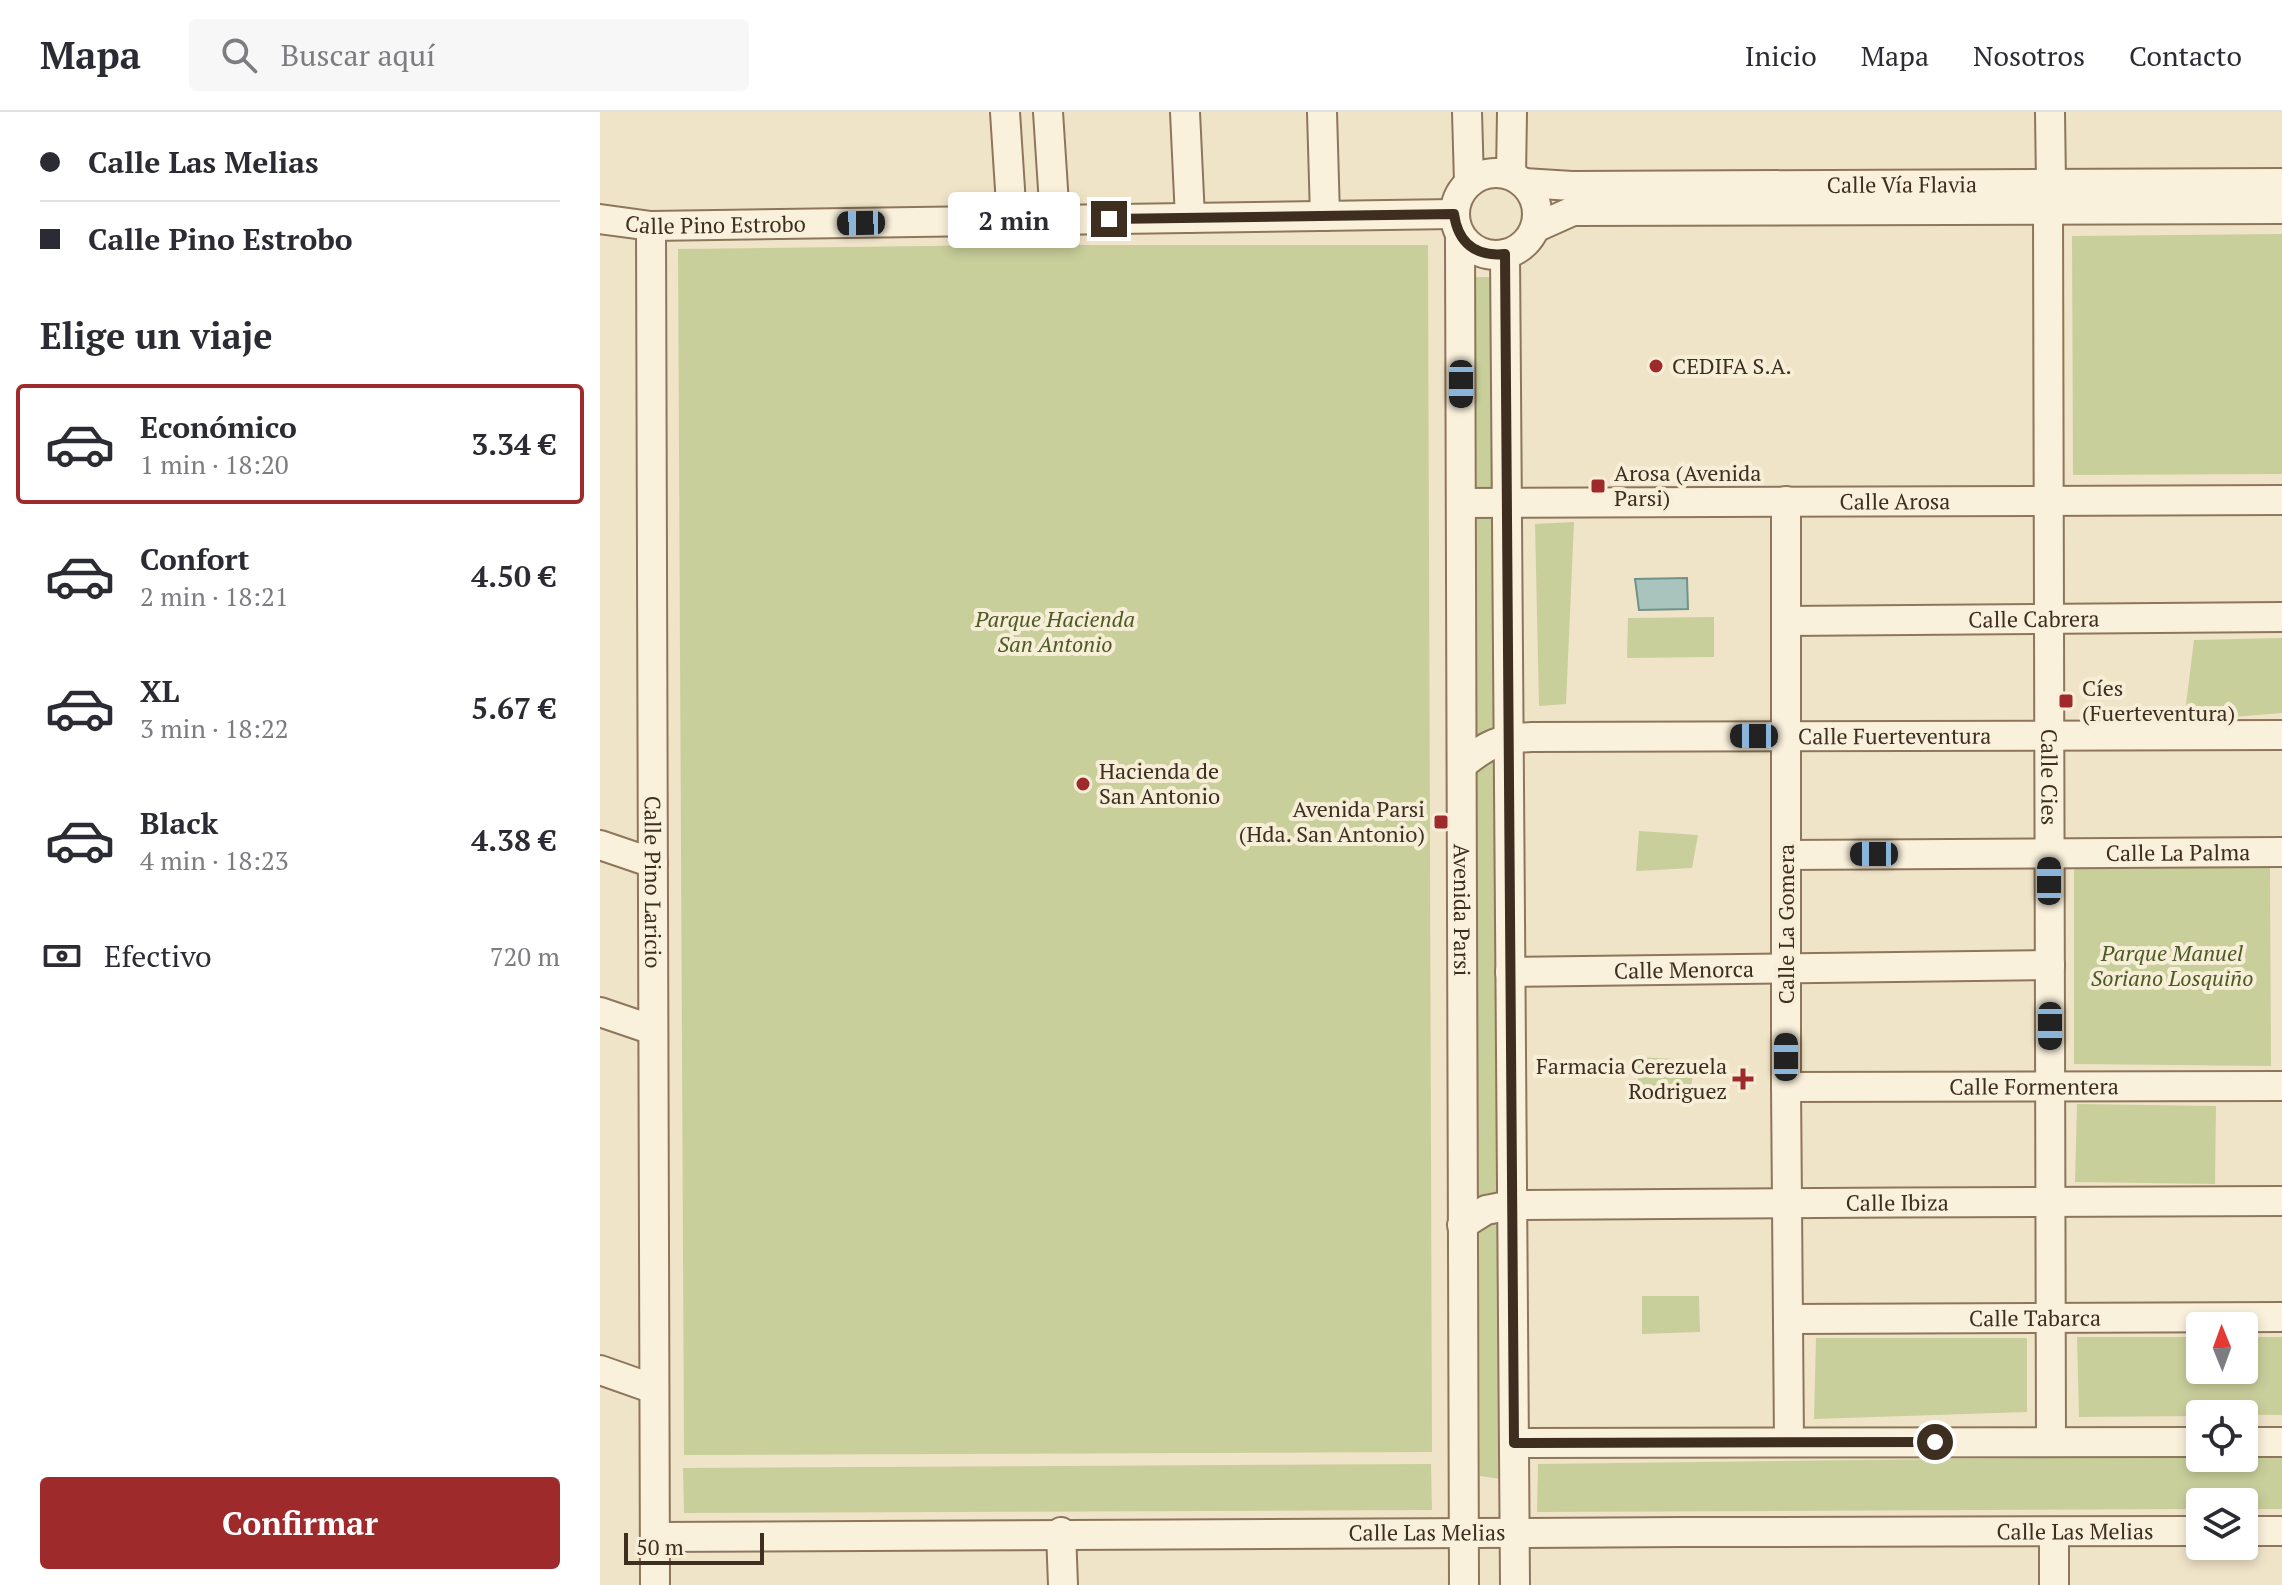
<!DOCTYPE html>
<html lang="es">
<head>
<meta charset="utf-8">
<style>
	:root { --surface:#fff; --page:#f7f7f7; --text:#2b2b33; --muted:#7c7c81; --line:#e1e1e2; --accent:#9e2a2b }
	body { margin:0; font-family:"PT Serif",serif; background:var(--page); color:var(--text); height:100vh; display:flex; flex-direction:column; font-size:30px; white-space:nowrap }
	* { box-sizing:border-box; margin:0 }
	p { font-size:26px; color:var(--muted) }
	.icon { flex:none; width:44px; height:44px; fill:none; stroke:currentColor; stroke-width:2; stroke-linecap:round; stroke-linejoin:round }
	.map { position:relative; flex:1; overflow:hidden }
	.sheet { display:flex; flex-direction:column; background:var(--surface); width:600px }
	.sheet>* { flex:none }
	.banner { display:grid; align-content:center; height:176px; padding:0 40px; background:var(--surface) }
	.needle { width:52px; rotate:359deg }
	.tools { position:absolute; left:1586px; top:1200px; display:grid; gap:16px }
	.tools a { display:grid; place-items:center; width:72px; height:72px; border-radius:8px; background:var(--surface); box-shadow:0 4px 12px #0003; font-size:40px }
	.scale { position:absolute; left:24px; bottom:20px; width:140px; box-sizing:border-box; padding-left:8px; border:4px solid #3d2e20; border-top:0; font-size:22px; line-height:28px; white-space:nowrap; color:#3d2e20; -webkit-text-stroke:6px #f7eed8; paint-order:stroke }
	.end { position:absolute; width:36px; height:36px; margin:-18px; border:10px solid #3d2e20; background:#fff; box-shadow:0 0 0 4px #fff }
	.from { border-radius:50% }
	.bubble { position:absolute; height:56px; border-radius:8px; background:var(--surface); box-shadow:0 4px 12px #0003; font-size:26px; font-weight:700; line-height:56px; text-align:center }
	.car { position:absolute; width:24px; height:48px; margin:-24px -12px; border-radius:10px; box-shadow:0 0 6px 2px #0007; background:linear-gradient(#222 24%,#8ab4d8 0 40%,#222 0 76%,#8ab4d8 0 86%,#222 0) }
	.banner b { display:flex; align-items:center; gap:28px; height:76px; font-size:30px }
	.banner b+b { border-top:2px solid var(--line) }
	.banner i { width:20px; height:20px; background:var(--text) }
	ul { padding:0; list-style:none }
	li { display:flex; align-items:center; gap:24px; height:120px; margin:0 16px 12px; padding:0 24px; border:4px solid transparent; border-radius:8px }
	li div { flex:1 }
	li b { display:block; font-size:30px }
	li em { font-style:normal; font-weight:700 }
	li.active { border-color:var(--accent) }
	li>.icon { width:72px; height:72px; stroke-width:1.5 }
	h2 { padding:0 40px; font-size:36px; line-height:96px }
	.pay { display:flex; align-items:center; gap:20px; height:88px; padding:0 40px; font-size:30px }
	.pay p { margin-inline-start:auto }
	.action { display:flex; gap:16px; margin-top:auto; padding:16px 40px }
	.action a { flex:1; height:92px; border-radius:8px; background:var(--accent); color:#fff; font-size:32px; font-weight:700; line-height:92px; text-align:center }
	header { display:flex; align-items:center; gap:48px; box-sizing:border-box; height:112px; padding:0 40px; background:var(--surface); border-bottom:2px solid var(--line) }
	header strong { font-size:38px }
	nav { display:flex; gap:44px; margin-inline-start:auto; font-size:28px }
	.search { width:560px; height:72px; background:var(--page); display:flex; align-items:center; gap:20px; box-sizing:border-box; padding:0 28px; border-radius:8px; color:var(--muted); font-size:30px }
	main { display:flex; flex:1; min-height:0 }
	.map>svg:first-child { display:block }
</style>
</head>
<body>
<header>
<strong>Mapa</strong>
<div class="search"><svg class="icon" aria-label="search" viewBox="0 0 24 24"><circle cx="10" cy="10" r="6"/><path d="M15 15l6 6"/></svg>Buscar aquí</div>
<nav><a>Inicio</a><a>Mapa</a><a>Nosotros</a><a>Contacto</a></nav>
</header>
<main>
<section class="sheet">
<div class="banner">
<b><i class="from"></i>Calle Las Melias</b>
<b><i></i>Calle Pino Estrobo</b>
</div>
<h2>Elige un viaje</h2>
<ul>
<li class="active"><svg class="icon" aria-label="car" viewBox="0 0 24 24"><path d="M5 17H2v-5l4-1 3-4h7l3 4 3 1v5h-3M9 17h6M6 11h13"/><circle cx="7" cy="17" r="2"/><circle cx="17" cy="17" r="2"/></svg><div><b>Económico</b><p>1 min · 18:20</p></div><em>3.34 €</em></li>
<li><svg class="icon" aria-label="car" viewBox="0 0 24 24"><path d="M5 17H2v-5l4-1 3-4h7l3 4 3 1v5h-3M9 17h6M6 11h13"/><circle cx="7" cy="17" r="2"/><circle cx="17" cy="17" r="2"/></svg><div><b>Confort</b><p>2 min · 18:21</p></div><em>4.50 €</em></li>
<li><svg class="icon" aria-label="car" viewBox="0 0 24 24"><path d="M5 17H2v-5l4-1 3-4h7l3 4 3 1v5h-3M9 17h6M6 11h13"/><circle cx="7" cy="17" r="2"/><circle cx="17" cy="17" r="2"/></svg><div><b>XL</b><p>3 min · 18:22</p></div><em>5.67 €</em></li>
<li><svg class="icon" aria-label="car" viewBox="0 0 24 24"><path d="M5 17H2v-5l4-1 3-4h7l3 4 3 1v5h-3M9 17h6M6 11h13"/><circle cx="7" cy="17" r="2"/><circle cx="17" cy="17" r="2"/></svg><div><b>Black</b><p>4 min · 18:23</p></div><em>4.38 €</em></li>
</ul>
<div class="pay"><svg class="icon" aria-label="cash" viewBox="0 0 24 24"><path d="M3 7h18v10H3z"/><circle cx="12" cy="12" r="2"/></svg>Efectivo<p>720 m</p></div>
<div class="action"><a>Confirmar</a></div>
</section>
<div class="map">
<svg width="1682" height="1473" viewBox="0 0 1682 1473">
	<rect width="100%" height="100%" fill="#f0e4c8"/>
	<!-- green -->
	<g fill="#c9cf9b">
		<polygon points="1682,122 1682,362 1473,363 1472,124"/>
		<polygon points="407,133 828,133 832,1340 84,1343 78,137"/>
		<polygon points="873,165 894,165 901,1367 880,1364"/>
		<polygon points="974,410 966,592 939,594 935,412"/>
		<polygon points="1114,505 1114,545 1027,546 1028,506"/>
		<polygon points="1682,526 1682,601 1584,609 1594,528"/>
		<polygon points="1039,719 1098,723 1092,756 1036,759"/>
		<polygon points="1474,754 1670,754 1671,954 1474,952"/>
		<polygon points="1038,945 1094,948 1090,988 1038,989"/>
		<polygon points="1477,992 1616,994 1615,1072 1475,1070"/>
		<polygon points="1042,1184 1099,1184 1100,1220 1042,1222"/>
		<polygon points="1477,1225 1600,1225 1600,1258 1644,1258 1644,1225 1682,1225 1682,1303 1600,1302 1600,1304 1479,1305"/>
		<polygon points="1216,1226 1427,1226 1427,1300 1214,1307"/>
		<polygon points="1644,1343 1682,1343 1682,1397 1644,1397 1644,1390 1600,1390 1600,1397 937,1400 938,1352 1600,1344 1600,1346 1644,1346"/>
		<polygon points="831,1352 832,1398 84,1401 83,1356"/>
	</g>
	<!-- water -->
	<polygon fill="#a9c4bc" stroke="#6f938a" stroke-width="2" points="1087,466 1088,497 1039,498 1035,467"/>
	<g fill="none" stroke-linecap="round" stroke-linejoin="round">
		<defs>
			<g id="minor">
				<polyline points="405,0 412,108"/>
				<polyline points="448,0 455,108"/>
				<polyline points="585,0 590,106"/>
				<polyline points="722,0 725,104"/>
				<polyline points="867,0 869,70"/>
				<polyline points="1450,0 1451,72"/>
				<circle cx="896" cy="102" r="41"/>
				<polyline points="911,63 912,0"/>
				<path id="s1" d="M924,71l48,3 710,-3"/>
				<path id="s2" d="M1448,97l3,1232"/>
				<path id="s3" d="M0,107l51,7 803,-12"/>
				<path id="s4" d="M51,114l4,1359"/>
				<polyline points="935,116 973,99 1682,97"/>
				<path id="s5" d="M860,124l4,1349"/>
				<polyline points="905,142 915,1473"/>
				<polyline points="1186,389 1186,975 1189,1330"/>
				<path id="s6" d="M861,391l821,-3"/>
				<path id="s7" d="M1186,509l496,-4"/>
				<path id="s8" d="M862,653c24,-20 38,-27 70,-28l750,-2"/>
				<polyline points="0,733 53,751"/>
				<path id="s9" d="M1186,743l496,-3"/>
				<path id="s10" d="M910,860l540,-7"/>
				<polyline points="0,900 53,918"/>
				<path id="s11" d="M1186,975l496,-1"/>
				<path id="s12" d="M862,1113l24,-15 26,-5c257,-3 513,-2 770,-4"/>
				<path id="s13" d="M1189,1207l493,-2"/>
				<polyline points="0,1258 54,1277"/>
				<polyline points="1644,1330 1682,1330"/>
				<polyline points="914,1331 1600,1330"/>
				<polyline points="1644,1419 1682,1419"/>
				<polyline points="461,1420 463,1473"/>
				<polyline points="1454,1420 1454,1473"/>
				<path id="s14" d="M55,1425c515,-6 1030,-4 1545,-6"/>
			</g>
		</defs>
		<!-- minor casing -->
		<use href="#minor" stroke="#8d765c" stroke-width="32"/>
		<!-- minor -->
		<use href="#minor" stroke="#faf1dc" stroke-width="28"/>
	</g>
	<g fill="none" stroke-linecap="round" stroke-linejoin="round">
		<!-- route -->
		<path stroke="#3d2e20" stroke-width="10" d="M509,107l345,-5c4,29 22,43 51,40l9,1189 421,-1"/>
	</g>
	<!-- markers -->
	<g fill="#9e2a2b" stroke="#f7eed8" stroke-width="3">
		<circle cx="1056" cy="254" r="8"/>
		<rect x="990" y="366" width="16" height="16" rx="4"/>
		<rect x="1458" y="581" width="16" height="16" rx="4"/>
		<circle cx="483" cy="672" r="8"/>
		<rect x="833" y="702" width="16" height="16" rx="4"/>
		<path d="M1139 955h8v8h8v8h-8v8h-8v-8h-8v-8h8z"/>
	</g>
	<g text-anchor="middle" stroke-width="8" stroke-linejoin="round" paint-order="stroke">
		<!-- street labels -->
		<g font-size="22" fill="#3d2e20" stroke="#f7eed8">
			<text dy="8" stroke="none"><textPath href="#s1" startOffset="378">Calle Vía Flavia</textPath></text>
			<text dy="8" stroke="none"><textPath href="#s3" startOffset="116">Calle Pino Estrobo</textPath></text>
			<text dy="8" stroke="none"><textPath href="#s6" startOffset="434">Calle Arosa</textPath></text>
			<text dy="8" stroke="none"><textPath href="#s7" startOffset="248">Calle Cabrera</textPath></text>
			<text dy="8" stroke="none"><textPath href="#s8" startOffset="440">Calle Fuerteventura</textPath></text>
			<text dy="8" stroke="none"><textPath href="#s2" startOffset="568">Calle Cies</textPath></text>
			<text dy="8" stroke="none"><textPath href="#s9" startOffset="392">Calle La Palma</textPath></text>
			<text dy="8" stroke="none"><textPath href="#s4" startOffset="656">Calle Pino Laricio</textPath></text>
			<text dy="8" stroke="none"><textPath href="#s5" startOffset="674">Avenida Parsi</textPath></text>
			<text transform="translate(1186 812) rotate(-90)" y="8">Calle La Gomera</text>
			<text dy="8" stroke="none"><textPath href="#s10" startOffset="174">Calle Menorca</textPath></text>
			<text dy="8" stroke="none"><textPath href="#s11" startOffset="248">Calle Formentera</textPath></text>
			<text dy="8" stroke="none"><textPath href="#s12" startOffset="440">Calle Ibiza</textPath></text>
			<text dy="8" stroke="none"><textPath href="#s13" startOffset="246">Calle Tabarca</textPath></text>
			<text dy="8" stroke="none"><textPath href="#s14" startOffset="1420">Calle Las Melias</textPath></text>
			<text dy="8" stroke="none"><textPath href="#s14" startOffset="772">Calle Las Melias</textPath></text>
		</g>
		<!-- poi labels -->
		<g font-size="22" fill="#3d2e20" stroke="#f7eed8" text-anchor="start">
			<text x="1072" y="262">CEDIFA S.A.</text>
			<text x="1014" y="369">Arosa (Avenida<tspan x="1014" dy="25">Parsi)</tspan></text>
			<text x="1482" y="584">Cíes<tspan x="1482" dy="25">(Fuerteventura)</tspan></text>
			<text x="499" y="667">Hacienda de<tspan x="499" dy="25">San Antonio</tspan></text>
			<text x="825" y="705" text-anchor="end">Avenida Parsi<tspan x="825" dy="25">(Hda. San Antonio)</tspan></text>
			<text x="1127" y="962" text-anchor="end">Farmacia Cerezuela<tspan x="1127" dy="25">Rodriguez</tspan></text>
		</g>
		<!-- park labels -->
		<g font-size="22" font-style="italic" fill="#4d5a26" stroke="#f7eed8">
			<text x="455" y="515">Parque Hacienda<tspan x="455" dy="25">San Antonio</tspan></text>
			<text x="1572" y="849">Parque Manuel<tspan x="1572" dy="25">Soriano Losquiño</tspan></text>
		</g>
	</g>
</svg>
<div class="tools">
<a><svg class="needle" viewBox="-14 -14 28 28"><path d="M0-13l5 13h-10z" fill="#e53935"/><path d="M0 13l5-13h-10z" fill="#7c7c81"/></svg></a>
<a><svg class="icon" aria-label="locate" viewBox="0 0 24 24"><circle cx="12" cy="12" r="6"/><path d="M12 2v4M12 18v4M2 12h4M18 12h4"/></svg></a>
<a><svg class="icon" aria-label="layers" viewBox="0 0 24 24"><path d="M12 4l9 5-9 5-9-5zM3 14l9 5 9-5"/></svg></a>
</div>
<div class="scale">50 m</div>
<i class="end from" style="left:1335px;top:1330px"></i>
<i class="end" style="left:509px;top:107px"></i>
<div class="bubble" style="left:348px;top:80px;width:132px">2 min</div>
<i class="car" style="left:261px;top:111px;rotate:269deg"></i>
<i class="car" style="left:861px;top:272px;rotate:180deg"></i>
<i class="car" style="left:1154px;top:624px;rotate:270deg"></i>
<i class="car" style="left:1274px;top:742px;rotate:270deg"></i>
<i class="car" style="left:1449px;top:769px;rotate:0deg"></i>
<i class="car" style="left:1450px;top:914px;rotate:180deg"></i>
<i class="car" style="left:1186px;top:945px;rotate:0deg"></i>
</div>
</main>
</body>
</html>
